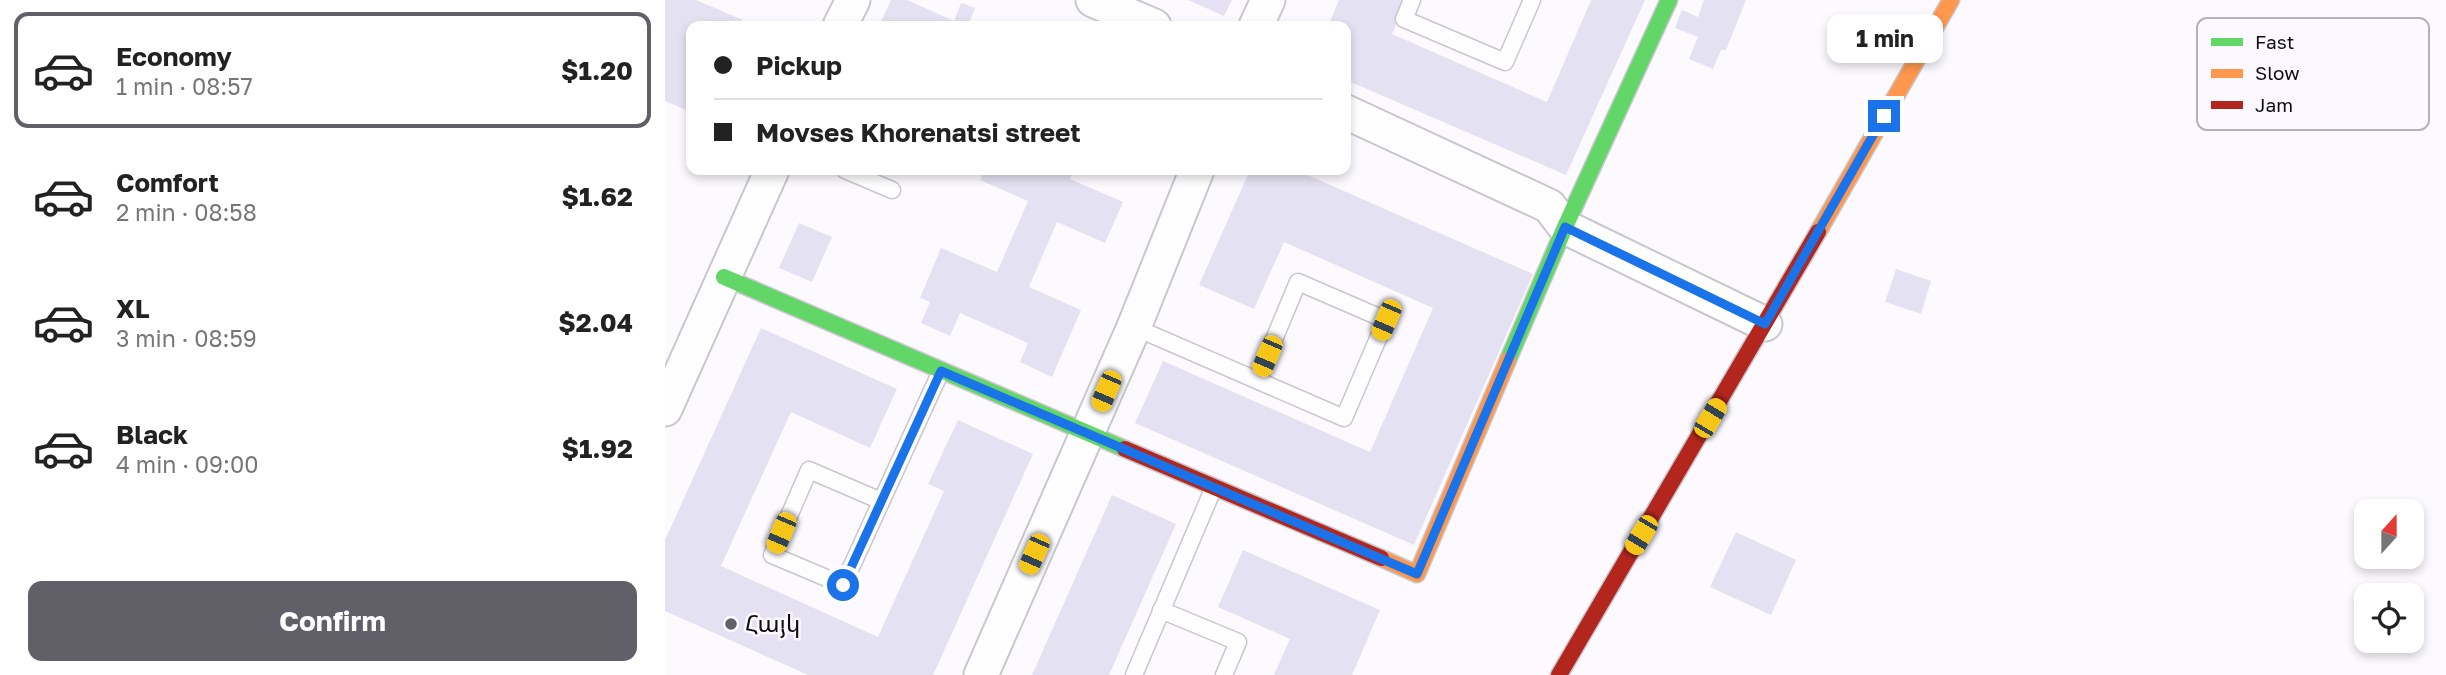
<!DOCTYPE html>
<html lang="en">
<head>
<meta charset="utf-8">
<style>
	:root { --surface:#fff; --page:#f6f6f6; --text:#222; --muted:#767676; --line:#e0e0e0; --accent:#615f67 }
	body { margin:0; font-family:"Golos Text","Noto Sans Armenian",sans-serif; background:var(--page); color:var(--text); height:100vh; display:flex; flex-direction:column; font-size:26px; white-space:nowrap }
	* { box-sizing:border-box; margin:0 }
	p { font-size:23px; color:var(--muted) }
	.icon { flex:none; width:38px; height:38px; fill:none; stroke:currentColor; stroke-width:2; stroke-linecap:round; stroke-linejoin:round }
	.map { position:relative; flex:1; overflow:hidden }
	.sheet { display:flex; flex-direction:column; background:var(--surface); width:665px }
	.sheet>* { flex:none }
	.guide { position:absolute; left:21px; top:21px; width:665px; height:154px; border-radius:14px; box-shadow:0 4px 10px #0003; display:grid; align-content:center; height:154px; padding:0 28px; background:var(--surface) }
	.needle { width:46px; rotate:21deg }
	.fabs { position:absolute; left:1689px; top:499px; display:grid; gap:14px }
	.fabs a { display:grid; place-items:center; width:70px; height:70px; border-radius:14px; background:var(--surface); box-shadow:0 4px 10px #0003; font-size:35px }
	.end { position:absolute; width:32px; height:32px; margin:-16px; border:9px solid #1a73e8; background:#fff; box-shadow:0 0 0 4px #fff }
	.from { border-radius:50% }
	.bubble { position:absolute; height:49px; border-radius:14px; background:var(--surface); box-shadow:0 4px 10px #0003; font-size:23px; font-weight:700; line-height:49px; text-align:center }
	.car { position:absolute; width:21px; height:42px; margin:-21px -10px; border-radius:9px; box-shadow:0 0 5px 2px #0007; background:linear-gradient(#f5c518 24%,#345 0 40%,#f5c518 0 76%,#345 0 86%,#f5c518 0) }
	.guide b { display:flex; align-items:center; gap:24px; height:66px; font-size:26px }
	.guide b+b { border-top:2px solid var(--line) }
	.guide i { width:18px; height:18px; background:var(--text) }
	ul { padding:12px 0 0; list-style:none }
	li { display:flex; align-items:center; gap:21px; height:116px; margin:0 14px 10px; padding:0 14px; border:4px solid transparent; border-radius:14px }
	li div { flex:1 }
	li b { display:block; font-size:26px }
	li em { font-style:normal; font-weight:700 }
	li.on { border-color:var(--accent) }
	li>.icon { width:63px; height:63px; stroke-width:1.5 }
	.action { display:flex; gap:14px; margin-top:auto; padding:14px 28px }
	.action a { flex:1; height:80px; border-radius:14px; background:var(--accent); color:#fff; font-size:28px; font-weight:700; line-height:80px; text-align:center }
	main { display:flex; flex:1; min-height:0 }
	.map>svg:first-child { display:block }
</style>
</head>
<body>
<main>
<section class="sheet">
<ul>
<li class="on"><svg class="icon" aria-label="car" viewBox="0 0 24 24"><path d="M5 17H2v-5l4-1 3-4h7l3 4 3 1v5h-3M9 17h6M6 11h13"/><circle cx="7" cy="17" r="2"/><circle cx="17" cy="17" r="2"/></svg><div><b>Economy</b><p>1 min · 08:57</p></div><em>$1.20</em></li>
<li><svg class="icon" aria-label="car" viewBox="0 0 24 24"><path d="M5 17H2v-5l4-1 3-4h7l3 4 3 1v5h-3M9 17h6M6 11h13"/><circle cx="7" cy="17" r="2"/><circle cx="17" cy="17" r="2"/></svg><div><b>Comfort</b><p>2 min · 08:58</p></div><em>$1.62</em></li>
<li><svg class="icon" aria-label="car" viewBox="0 0 24 24"><path d="M5 17H2v-5l4-1 3-4h7l3 4 3 1v5h-3M9 17h6M6 11h13"/><circle cx="7" cy="17" r="2"/><circle cx="17" cy="17" r="2"/></svg><div><b>XL</b><p>3 min · 08:59</p></div><em>$2.04</em></li>
<li><svg class="icon" aria-label="car" viewBox="0 0 24 24"><path d="M5 17H2v-5l4-1 3-4h7l3 4 3 1v5h-3M9 17h6M6 11h13"/><circle cx="7" cy="17" r="2"/><circle cx="17" cy="17" r="2"/></svg><div><b>Black</b><p>4 min · 09:00</p></div><em>$1.92</em></li>
</ul>
<div class="action"><a>Confirm</a></div>
</section>
<div class="map">
<svg width="1781" height="675" viewBox="0 0 1781 675">
	<rect width="100%" height="100%" fill="#fcfafe"/>
	<!-- building -->
	<g fill="#e4e2f2">
		<polygon points="0,0 31,0 78,20 75,26 26,26 26,112 0,101"/>
		<polygon points="226,0 242,0 289,21 296,3 310,8 303,26 214,26"/>
		<polygon points="523,0 567,0 559,16"/>
		<polygon points="674,0 742,0 727,34 882,102 926,0 980,0 901,175 681,80 681,26 663,26"/>
		<polygon points="1039,0 1081,0 1061,50 1056,50 1048,69 1024,59 1033,37 1010,28 1017,10 1033,17"/>
		<polygon points="320,170 409,170 405,179 458,202 440,243 392,222 364,287 416,310 387,377 355,362 363,343 295,313 285,336 256,323 265,302 255,298 276,248 332,272 363,201 315,180"/>
		<polygon points="585,170 631,170 868,274 749,545 470,423 498,361 705,452 768,308 619,242 589,309 534,285"/>
		<polygon points="134,223 167,237 147,282 114,268"/>
		<polygon points="1231,269 1266,281 1256,314 1220,302"/>
		<polygon points="96,328 232,389 205,448 126,412 56,566 213,637 279,491 263,484 293,420 368,454 268,675 143,675 0,611 0,540"/>
		<polygon points="447,495 511,524 444,675 367,675"/>
		<polygon points="1071,532 1131,560 1106,615 1045,587"/>
		<polygon points="578,550 715,610 687,675 609,675 625,639 553,607"/>
	</g>
	<g fill="none" stroke-linecap="round" stroke-linejoin="round">
		<defs>
			<g id="lane">
				<polyline points="747,0 739,19 840,62 867,0"/>
				<polyline points="180,170 227,190"/>
				<polyline points="469,327 679,418 721,320 633,282 592,380"/>
				<polyline points="216,501 144,470 107,555 178,585 276,371"/>
				<polyline points="496,610 573,642 559,675"/>
				<polyline points="469,675 549,487"/>
			</g>
			<g id="street">
				<polyline points="428,0 489,26"/>
				<polyline points="175,26 188,0"/>
				<polyline points="591,26 603,0"/>
				<polyline points="681,112 884,206 900,227 1100,324"/>
				<polyline points="0,409 107,170"/>
				<polyline points="316,675 469,327 532,170"/>
			</g>
			<g id="fast">
				<polyline points="59,277 460,449"/>
				<polyline points="843,360 900,227 1004,0"/>
			</g>
			<g id="slow">
				<polyline points="1153,232 1286,0"/>
				<polyline points="716,558 752,574 843,360"/>
			</g>
			<g id="jam">
				<polyline points="460,449 716,558"/>
				<polyline points="894,675 1153,232"/>
			</g>
		</defs>
		<!-- lane casing -->
		<use href="#lane" stroke="#c9c7ce" stroke-width="19"/>
		<!-- street casing -->
		<use href="#street" stroke="#c9c7ce" stroke-width="37"/>
		<!-- fast casing -->
		<use href="#fast" stroke="#c9c7ce" stroke-width="19"/>
		<!-- slow casing -->
		<use href="#slow" stroke="#c9c7ce" stroke-width="19"/>
		<!-- jam casing -->
		<use href="#jam" stroke="#c9c7ce" stroke-width="19"/>
		<!-- lane -->
		<use href="#lane" stroke="#fffeff" stroke-width="16"/>
		<!-- street -->
		<use href="#street" stroke="#fffeff" stroke-width="33"/>
		<!-- fast -->
		<use href="#fast" stroke="#63d668" stroke-width="16"/>
		<!-- slow -->
		<use href="#slow" stroke="#ff974d" stroke-width="16"/>
		<!-- jam -->
		<use href="#jam" stroke="#b3261e" stroke-width="16"/>
	</g>
	<g fill="none" stroke-linecap="round" stroke-linejoin="round">
		<!-- route -->
		<polyline stroke="#1a73e8" stroke-width="9" points="178,585 276,371 752,574 900,227 1100,324 1219,116"/>
	</g>
	<!-- markers -->
	<circle fill="#615f67" stroke="#fbf9ff" stroke-width="2.5" cx="66" cy="624" r="7"/>
	<g text-anchor="middle" stroke-width="5" stroke-linejoin="round" paint-order="stroke">
		<!-- poi labels -->
		<g font-size="24" fill="#0e0c15" stroke="#fbf9ff" text-anchor="start">
			<text x="80" y="632">Հայկ</text>
		</g>
	</g>
	<!-- legend -->
	<rect x="1532" y="18" width="232" height="112" rx="10" fill="#fbf9ff" stroke="#b4b2b9" stroke-width="2"/>
	<rect x="1546" y="38" width="32" height="8" fill="#63d668"/>
	<rect x="1546" y="69" width="32" height="9" fill="#ff974d"/>
	<rect x="1546" y="101" width="32" height="8" fill="#b3261e"/>
	<g font-size="19" fill="#0e0c15">
		<text x="1590" y="49">Fast</text>
		<text x="1590" y="80">Slow</text>
		<text x="1590" y="112">Jam</text>
	</g>
</svg>
<div class="fabs">
<a><svg class="needle" viewBox="-14 -14 28 28"><path d="M0-13l5 13h-10z" fill="#e53935"/><path d="M0 13l5-13h-10z" fill="#767676"/></svg></a>
<a><svg class="icon" aria-label="locate" viewBox="0 0 24 24"><circle cx="12" cy="12" r="6"/><path d="M12 2v4M12 18v4M2 12h4M18 12h4"/></svg></a>
</div>
<i class="end from" style="left:178px;top:585px"></i>
<i class="end" style="left:1219px;top:116px"></i>
<div class="bubble" style="left:1162px;top:14px;width:116px">1 min</div>
<i class="car" style="left:721px;top:320px;rotate:203deg"></i>
<i class="car" style="left:602px;top:356px;rotate:203deg"></i>
<i class="car" style="left:441px;top:391px;rotate:203deg"></i>
<i class="car" style="left:1045px;top:418px;rotate:31deg"></i>
<i class="car" style="left:116px;top:533px;rotate:203deg"></i>
<i class="car" style="left:976px;top:535px;rotate:211deg"></i>
<i class="car" style="left:369px;top:554px;rotate:204deg"></i>
<div class="guide">
<b><i class="from"></i>Pickup</b>
<b><i></i>Movses Khorenatsi street</b>
</div>
</div>
</main>
</body>
</html>
